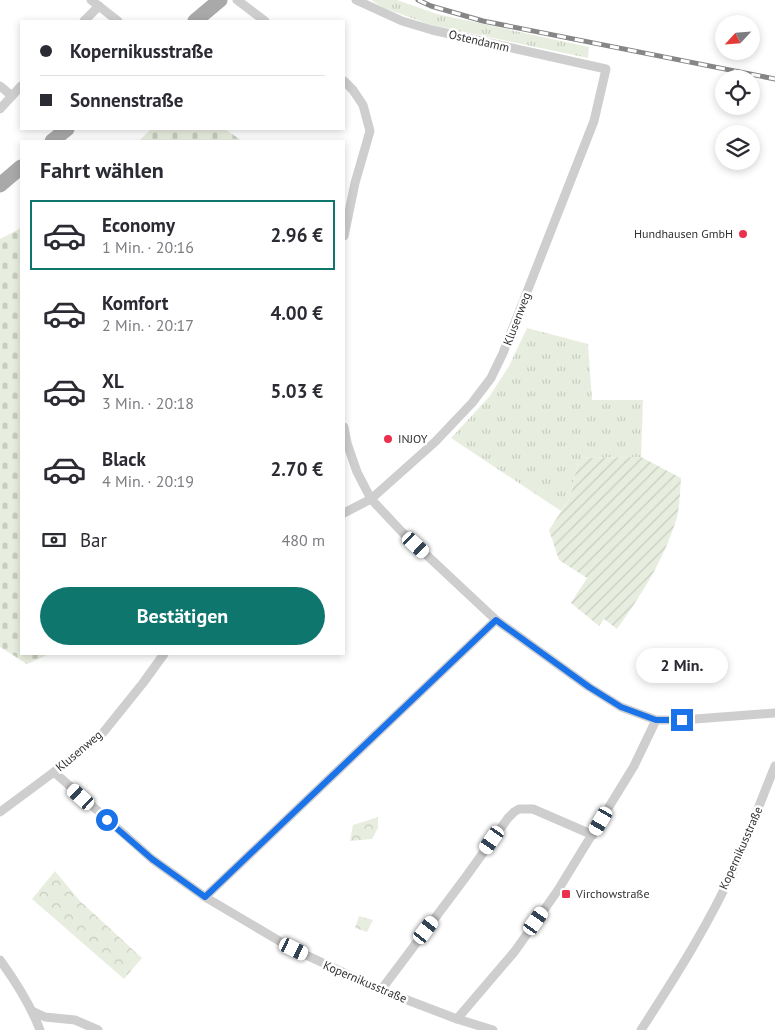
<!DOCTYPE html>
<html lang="de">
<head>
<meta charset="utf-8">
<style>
	:root { --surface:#fff; --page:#f2f2f3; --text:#2b2b33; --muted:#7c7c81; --line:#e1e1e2; --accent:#0f766e }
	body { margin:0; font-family:"PT Sans",sans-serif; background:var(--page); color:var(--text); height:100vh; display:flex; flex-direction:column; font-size:19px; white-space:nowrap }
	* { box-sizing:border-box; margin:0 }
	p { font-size:16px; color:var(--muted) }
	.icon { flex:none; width:28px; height:28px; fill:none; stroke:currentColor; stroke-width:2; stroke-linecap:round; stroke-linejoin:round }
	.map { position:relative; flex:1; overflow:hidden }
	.side { position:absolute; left:20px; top:140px; width:325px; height:515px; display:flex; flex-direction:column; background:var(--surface); border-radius:0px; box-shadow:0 2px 8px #0003 }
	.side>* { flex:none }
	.hud { position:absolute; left:20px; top:20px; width:325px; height:110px; border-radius:0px; box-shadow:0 2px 8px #0003; display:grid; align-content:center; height:110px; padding:0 20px; background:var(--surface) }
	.needle { width:32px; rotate:244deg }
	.buttons { position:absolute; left:715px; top:15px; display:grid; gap:10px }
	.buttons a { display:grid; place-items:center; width:45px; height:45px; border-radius:50%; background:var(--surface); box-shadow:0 2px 8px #0003; font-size:25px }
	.end { position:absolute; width:22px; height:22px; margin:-11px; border:6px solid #1a73e8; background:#fff; box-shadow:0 0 0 2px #fff }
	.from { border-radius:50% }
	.bubble { position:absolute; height:35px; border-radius:18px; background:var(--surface); box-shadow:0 2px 8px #0003; font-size:16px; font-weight:700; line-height:35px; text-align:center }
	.car { position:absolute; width:15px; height:30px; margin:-15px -8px; border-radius:6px; box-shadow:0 0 4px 1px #0007; background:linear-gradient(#fff 24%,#345 0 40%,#fff 0 76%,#345 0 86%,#fff 0) }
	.hud b { display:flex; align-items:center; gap:18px; height:48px; font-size:19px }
	.hud b+b { border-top:1px solid var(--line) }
	.hud i { width:12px; height:12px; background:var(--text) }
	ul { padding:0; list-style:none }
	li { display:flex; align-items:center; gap:15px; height:70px; margin:0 10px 8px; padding:0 10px; border:2px solid transparent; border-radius:0px }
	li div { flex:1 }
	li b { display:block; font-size:19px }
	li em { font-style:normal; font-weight:700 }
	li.active { border-color:var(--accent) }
	li>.icon { width:45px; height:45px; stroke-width:1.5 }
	h2 { padding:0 20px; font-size:22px; line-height:60px }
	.pay { display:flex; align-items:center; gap:12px; height:55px; padding:0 20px; font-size:19px }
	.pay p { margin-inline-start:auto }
	.action { display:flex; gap:10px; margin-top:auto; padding:10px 20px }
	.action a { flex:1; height:58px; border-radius:30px; background:var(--accent); color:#fff; font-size:20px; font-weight:700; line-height:58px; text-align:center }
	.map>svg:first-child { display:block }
</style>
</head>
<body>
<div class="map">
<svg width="775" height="1030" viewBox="0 0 775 1030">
	<defs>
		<pattern id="grass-tufts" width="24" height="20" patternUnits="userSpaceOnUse" patternTransform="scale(1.25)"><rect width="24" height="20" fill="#e8eedf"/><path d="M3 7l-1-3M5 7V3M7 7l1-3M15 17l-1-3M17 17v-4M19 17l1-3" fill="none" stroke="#c7cdc0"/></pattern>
		<pattern id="cemetery-stones" width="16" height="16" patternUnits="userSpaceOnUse" patternTransform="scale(1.25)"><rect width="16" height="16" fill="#e8eedf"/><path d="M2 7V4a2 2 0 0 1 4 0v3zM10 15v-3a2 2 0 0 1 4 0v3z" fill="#c7cdc0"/></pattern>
		<pattern id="park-crowns" width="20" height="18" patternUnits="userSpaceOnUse" patternTransform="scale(1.25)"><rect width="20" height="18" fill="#e8eedf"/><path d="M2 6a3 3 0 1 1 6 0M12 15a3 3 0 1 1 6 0" fill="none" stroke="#c7cdc0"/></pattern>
		<pattern id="garden-furrows" width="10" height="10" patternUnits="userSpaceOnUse" patternTransform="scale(1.25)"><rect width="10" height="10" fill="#e8eedf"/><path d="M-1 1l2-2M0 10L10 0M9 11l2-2" fill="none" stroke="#c7cdc0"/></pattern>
	</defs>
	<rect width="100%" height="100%" fill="#fff"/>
	<!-- grass -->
	<g fill="url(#grass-tufts)">
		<polygon points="371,0 397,0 437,14 589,47 588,58 431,25 384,8"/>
		<polygon points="527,328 588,344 592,400 643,400 641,457 579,458 570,498 561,511 451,438 489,397 509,366"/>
	</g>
	<!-- cemetery -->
	<g fill="url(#cemetery-stones)">
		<polygon points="151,129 225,129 242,141 139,141"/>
		<polygon points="21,228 21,654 49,654 27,664 0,647 0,239"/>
	</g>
	<!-- park -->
	<g fill="url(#park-crowns)">
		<polygon points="378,817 378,828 372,839 350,841 353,825"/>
		<polygon points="55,871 80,901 142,958 124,979 32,899"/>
		<polygon points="359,916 373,920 367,932 355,928"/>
	</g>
	<!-- garden -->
	<path fill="url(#garden-furrows)" d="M641,457l40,21c-1,13 -1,27 -4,39 -12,41 -35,77 -60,112l-13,-10 -5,7 -28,-23 16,-25 -28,-18 -10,-30 21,-32 9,-40z"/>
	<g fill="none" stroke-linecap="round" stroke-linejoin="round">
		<!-- street -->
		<g stroke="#cecece" stroke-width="9">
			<polyline points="91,0 118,21"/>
			<polyline points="237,0 265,21"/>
			<polyline points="84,21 99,6"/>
			<polyline points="344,81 353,90 363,105 370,131 355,183 344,236"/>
			<polyline points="0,86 12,96"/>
			<polyline points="0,109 21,86"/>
			<polyline points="344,427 347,443 357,472 371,499 402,532 496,620 589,687 621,707 656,720 682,720 775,713"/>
			<polyline points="344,513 371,499 435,442 472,403 491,378 503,353 594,121 606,69 432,30 402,21 356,0"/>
			<polyline points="54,772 152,859 205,897 293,949 381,990 457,1019 493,1030"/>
			<polyline points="0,812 54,772 102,734 143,683 164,654"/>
			<polyline points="205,897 496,620"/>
			<path d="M0,960c16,22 30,44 40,70"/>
			<polyline points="381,990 465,878 508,818 514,812 519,809 533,809 593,835"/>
			<polyline points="32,1011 45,1017 75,1020 98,1030"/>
			<polyline points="457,1019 515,951 558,890 634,766 656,720"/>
			<path d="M641,1030c35,-54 70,-109 96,-168 13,-32 25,-64 38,-96"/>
		</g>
		<!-- primary -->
		<g stroke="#a9a9a9" stroke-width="15">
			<polyline points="195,21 220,0"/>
			<polyline points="52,141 67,129"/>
			<polyline points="0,185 21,167"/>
		</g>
		<defs>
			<polyline id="rail" points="418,0 431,6 483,21 775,79"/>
		</defs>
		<!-- rail casing -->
		<use href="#rail" stroke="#868686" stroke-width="5"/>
		<!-- rail -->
		<use href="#rail" stroke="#fff" stroke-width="3" stroke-dasharray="9" stroke-linecap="butt"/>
	</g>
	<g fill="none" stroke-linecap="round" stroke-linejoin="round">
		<!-- route -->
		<polyline stroke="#1a73e8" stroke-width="6" points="107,820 152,859 205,897 496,620 589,687 621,707 656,720 682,720"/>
	</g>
	<!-- markers -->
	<g fill="#ea304c" stroke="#fff" stroke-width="2">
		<circle cx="743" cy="234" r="5"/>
		<circle cx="388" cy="439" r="5"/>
		<rect x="561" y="889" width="10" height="10" rx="2.5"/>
	</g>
	<g text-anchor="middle" stroke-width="5" stroke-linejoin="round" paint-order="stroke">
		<!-- street labels -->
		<g font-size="12" fill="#313131" stroke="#fff">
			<text transform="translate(479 41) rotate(13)" y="4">Ostendamm</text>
			<text transform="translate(517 319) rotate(-69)" y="4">Klusenweg</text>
			<text transform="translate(79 751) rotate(-40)" y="4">Klusenweg</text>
			<text transform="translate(741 848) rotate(-66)" y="4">Kopernikusstraße</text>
			<text transform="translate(365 982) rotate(23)" y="4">Kopernikusstraße</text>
		</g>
		<!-- poi labels -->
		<g font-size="12" fill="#313131" stroke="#fff" text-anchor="start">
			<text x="733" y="238" text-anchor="end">Hundhausen GmbH</text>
			<text x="398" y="443">INJOY</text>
			<text x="576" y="898">Virchowstraße</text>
		</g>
	</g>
</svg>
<div class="buttons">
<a><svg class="needle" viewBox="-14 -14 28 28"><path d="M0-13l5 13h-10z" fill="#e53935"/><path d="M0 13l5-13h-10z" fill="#7c7c81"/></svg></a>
<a><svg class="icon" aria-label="locate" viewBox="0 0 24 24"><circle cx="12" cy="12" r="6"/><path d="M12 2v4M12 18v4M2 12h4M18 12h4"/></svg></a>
<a><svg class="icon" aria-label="layers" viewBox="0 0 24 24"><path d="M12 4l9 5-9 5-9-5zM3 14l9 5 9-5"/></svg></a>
</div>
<i class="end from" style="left:107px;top:820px"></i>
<i class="end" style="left:682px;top:720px"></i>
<div class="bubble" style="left:636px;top:648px;width:92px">2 Min.</div>
<i class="car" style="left:416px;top:545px;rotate:133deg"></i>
<i class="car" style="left:81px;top:797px;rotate:312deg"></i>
<i class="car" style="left:601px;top:821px;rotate:210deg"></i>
<i class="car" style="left:492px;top:840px;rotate:215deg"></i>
<i class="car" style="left:536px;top:921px;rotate:35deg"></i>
<i class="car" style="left:426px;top:930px;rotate:37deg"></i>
<i class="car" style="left:294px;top:949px;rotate:116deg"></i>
<div class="hud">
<b><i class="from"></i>Kopernikusstraße</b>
<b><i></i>Sonnenstraße</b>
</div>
<section class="side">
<h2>Fahrt wählen</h2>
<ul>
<li class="active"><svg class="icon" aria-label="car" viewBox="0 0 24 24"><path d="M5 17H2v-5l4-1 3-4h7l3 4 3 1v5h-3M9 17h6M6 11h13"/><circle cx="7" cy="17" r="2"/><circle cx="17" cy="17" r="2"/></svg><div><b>Economy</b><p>1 Min. · 20:16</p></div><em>2.96 €</em></li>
<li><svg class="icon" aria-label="car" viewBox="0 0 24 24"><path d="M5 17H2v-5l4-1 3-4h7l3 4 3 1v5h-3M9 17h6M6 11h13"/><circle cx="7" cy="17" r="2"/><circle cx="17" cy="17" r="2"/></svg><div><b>Komfort</b><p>2 Min. · 20:17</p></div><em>4.00 €</em></li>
<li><svg class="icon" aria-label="car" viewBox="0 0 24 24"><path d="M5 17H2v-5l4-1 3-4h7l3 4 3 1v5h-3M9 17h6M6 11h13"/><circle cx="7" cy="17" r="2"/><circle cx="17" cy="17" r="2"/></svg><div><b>XL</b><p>3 Min. · 20:18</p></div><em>5.03 €</em></li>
<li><svg class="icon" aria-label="car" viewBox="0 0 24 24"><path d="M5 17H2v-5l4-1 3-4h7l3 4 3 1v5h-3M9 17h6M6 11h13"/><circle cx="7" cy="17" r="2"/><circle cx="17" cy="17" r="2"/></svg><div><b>Black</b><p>4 Min. · 20:19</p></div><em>2.70 €</em></li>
</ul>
<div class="pay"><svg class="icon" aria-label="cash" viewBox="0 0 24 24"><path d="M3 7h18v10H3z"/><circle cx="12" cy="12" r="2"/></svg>Bar<p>480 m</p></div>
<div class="action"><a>Bestätigen</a></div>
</section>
</div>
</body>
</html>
